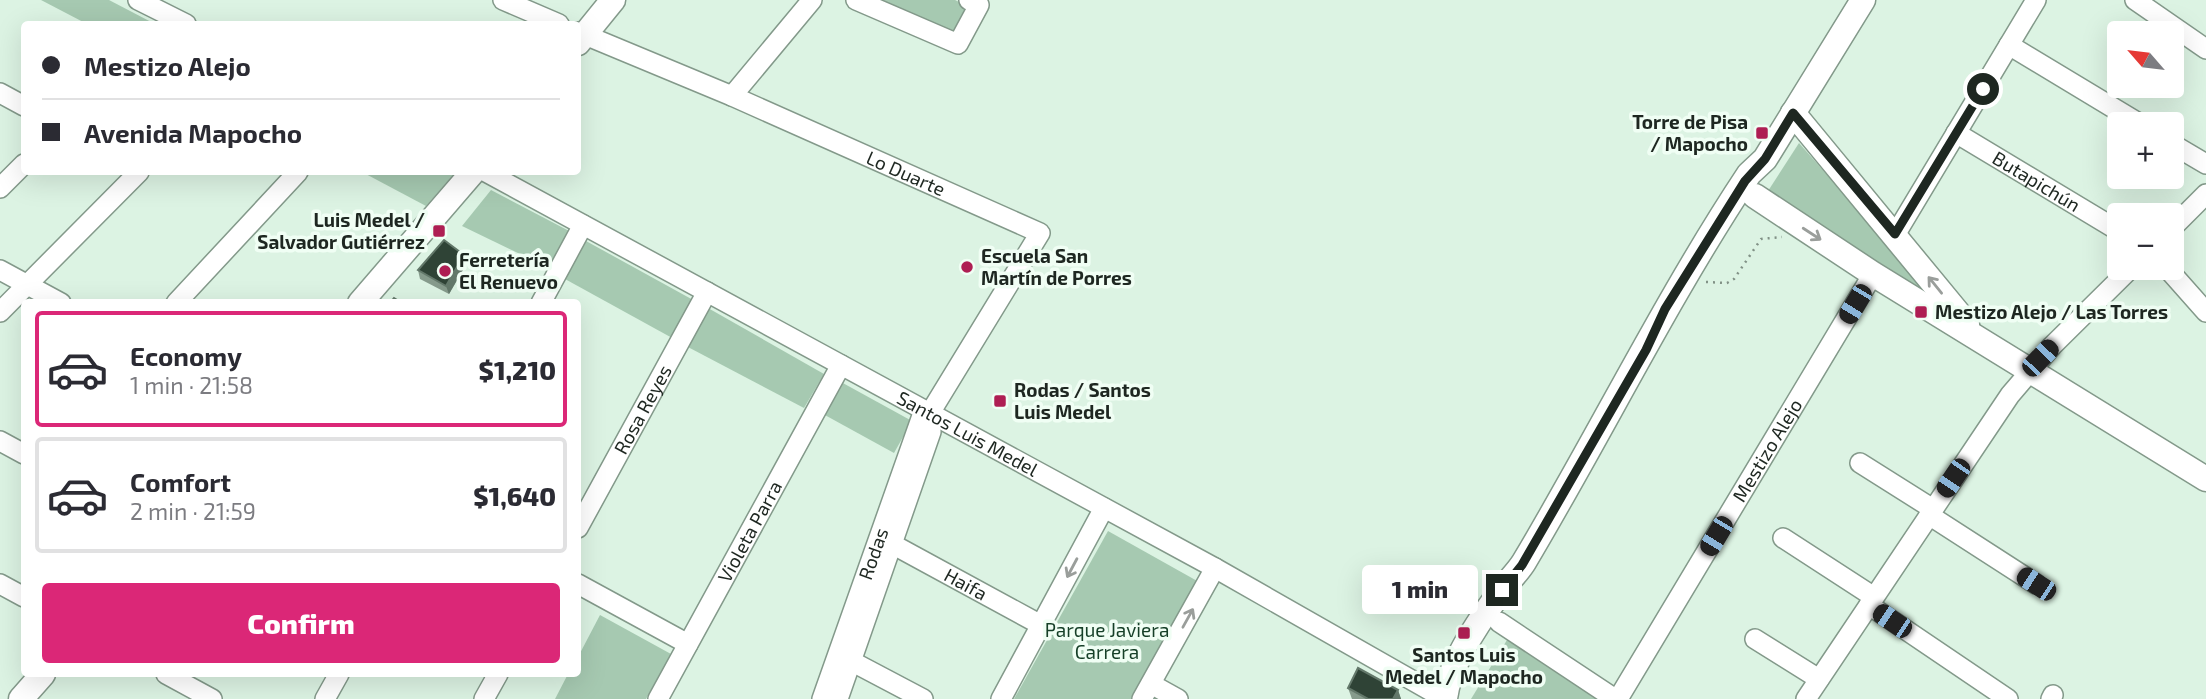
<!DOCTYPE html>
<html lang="en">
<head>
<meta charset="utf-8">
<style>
	:root { --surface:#fff; --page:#f7f7f7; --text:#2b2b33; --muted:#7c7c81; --line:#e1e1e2; --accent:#db2777 }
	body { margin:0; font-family:"Exo 2",sans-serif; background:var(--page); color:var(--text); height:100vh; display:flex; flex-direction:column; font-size:26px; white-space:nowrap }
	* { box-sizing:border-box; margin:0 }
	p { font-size:23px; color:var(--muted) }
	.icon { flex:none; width:38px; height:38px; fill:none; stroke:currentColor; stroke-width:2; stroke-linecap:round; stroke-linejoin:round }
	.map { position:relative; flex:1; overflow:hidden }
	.details { position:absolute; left:21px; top:299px; width:560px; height:378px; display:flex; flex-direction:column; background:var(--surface); border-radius:7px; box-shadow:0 7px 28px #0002 }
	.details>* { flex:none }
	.top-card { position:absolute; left:21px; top:21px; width:560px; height:154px; border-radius:7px; box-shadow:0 7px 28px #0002; display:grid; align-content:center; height:154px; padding:0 21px; background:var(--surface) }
	.needle { width:46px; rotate:298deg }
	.controls { position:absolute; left:2107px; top:21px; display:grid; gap:14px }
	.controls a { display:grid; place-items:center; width:77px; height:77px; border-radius:7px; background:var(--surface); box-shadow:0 7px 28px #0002; font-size:35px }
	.end { position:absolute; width:32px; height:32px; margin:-16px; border:9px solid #1e2721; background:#fff; box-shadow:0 0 0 4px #fff }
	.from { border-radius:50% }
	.bubble { position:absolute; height:49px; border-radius:7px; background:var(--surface); box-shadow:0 7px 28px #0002; font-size:23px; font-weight:800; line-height:49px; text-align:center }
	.car { position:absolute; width:21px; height:42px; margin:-21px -10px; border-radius:9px; box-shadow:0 0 5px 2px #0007; background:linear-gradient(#222 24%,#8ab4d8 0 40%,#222 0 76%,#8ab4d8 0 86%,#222 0) }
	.top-card b { display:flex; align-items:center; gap:24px; height:66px; font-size:26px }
	.top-card b+b { border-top:2px solid var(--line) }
	.top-card i { width:18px; height:18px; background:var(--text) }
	ul { padding:12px 0 0; list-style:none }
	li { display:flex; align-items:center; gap:21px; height:116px; margin:0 14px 10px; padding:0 7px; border:4px solid var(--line); border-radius:7px }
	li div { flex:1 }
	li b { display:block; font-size:26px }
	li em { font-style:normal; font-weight:800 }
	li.selected { border-color:var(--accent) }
	li>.icon { width:63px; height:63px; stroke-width:1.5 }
	.action { display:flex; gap:14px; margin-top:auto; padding:14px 21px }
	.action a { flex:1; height:80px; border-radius:7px; background:var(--accent); color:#fff; font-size:28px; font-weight:800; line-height:80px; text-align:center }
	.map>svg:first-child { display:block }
</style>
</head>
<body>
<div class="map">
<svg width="2206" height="699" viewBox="0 0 2206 699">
	<rect width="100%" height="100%" fill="#dcf3e3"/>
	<!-- green -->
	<g fill="#a6c9b1">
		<polygon points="41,0 109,0 155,24 87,24"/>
		<polygon points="873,0 955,0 967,6 952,35"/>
		<polygon points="1799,143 1940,303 1768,191"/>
		<polygon points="362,172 449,172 454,174 426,206"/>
		<polygon points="491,190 573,233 549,268 462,226"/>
		<polygon points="586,241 695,301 674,339 565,279"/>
		<polygon points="708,308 824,374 804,408 686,346"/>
		<polygon points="841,382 912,421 894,453 823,414"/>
		<polygon points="1108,531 1199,582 1134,699 1014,699"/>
		<polygon points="600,615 671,654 646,699 555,699 568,674 578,674 578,657"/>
		<polygon points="1507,640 1599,699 1471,699"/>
	</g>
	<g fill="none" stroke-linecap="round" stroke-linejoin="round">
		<defs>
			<g id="minor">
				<polyline points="138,0 186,24"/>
				<polyline points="503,0 559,24"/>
				<polyline points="856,0 958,44 979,5 969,0"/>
				<polyline points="2135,0 2206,49"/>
				<path id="s1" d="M578,32l154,64 308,137 -110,180 1,19 -93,267"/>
				<polyline points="2009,45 2140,124"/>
				<polyline points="0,93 24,106"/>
				<polyline points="732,96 812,0"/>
				<path id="s2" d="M1956,133l163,98"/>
				<polyline points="2172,144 2206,164"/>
				<path id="s3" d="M486,172l729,396 230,131"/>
				<polyline points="0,188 24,164"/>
				<polyline points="2172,228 2206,194"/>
				<polyline points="1895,235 2036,0"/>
				<polyline points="2167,268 2206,312"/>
				<polyline points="0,270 61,303"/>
				<polyline points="176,303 298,172"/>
				<polyline points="541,303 583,225"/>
				<polyline points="0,312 139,172"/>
				<polyline points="0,441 24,454"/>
				<polyline points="1860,463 1933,509"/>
				<polyline points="1929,515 2036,584"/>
				<path id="s4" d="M578,528l129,-236"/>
				<polyline points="1783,538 1874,597"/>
				<path id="s5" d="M892,544l149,81"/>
				<polyline points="0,584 24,597"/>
				<polyline points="578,584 688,644"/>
				<polyline points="1869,605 2008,699"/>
				<polyline points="1499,622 1615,699"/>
				<polyline points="1755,639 1819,679"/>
				<polyline points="851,661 923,699"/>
				<polyline points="166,674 212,699"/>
				<polyline points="1151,684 1178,699"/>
				<polyline points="325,699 339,674"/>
				<polyline points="484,699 498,674"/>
				<path id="s6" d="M658,699l183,-334"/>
				<path id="s7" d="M822,699l101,-286"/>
				<polyline points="1001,699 1104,508"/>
				<polyline points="1142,699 1215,568"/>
				<path id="s8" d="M1618,699l255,-425"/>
				<polyline points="1806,699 2010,395 2052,346 2131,268"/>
				<polyline points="2051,699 2053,695"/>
			</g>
			<g id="major">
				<polyline points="578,43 613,0"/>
				<polyline points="1793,113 1967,324"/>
				<polyline points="1755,196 1873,274 2206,479"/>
				<polyline points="360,303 473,172"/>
				<polyline points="21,699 43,674"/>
				<path d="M1445,699c3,-33 36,-81 56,-108 7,-10 17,-19 23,-29 77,-129 142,-263 225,-388l16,-15 98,-159"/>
			</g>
		</defs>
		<!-- minor casing -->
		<use href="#minor" stroke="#83998a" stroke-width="22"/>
		<!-- major casing -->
		<use href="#major" stroke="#83998a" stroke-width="27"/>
		<!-- path -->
		<polyline stroke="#819186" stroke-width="2.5" stroke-dasharray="2 5" stroke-linecap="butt" points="1706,282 1727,283 1734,279 1761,239 1782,237"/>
		<!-- minor -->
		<use href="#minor" stroke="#fff" stroke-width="19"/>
		<!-- major -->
		<use href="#major" stroke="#fff" stroke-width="24"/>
	</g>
	<!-- wall -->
	<g fill="#869b8c">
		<polygon points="467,263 449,294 420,279 418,270"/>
		<polygon points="1348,688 1398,690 1401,699 1352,699"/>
	</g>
	<!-- shaded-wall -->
	<g fill="#63786a">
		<polygon points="464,255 467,263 449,294 446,286"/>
		<polygon points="1398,690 1401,699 1393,699"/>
	</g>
	<!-- building -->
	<g fill="#2f4336" stroke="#63786a" stroke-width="2">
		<polygon points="444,240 464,255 446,286 418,270"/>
		<polygon points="394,298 402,303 390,303"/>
		<polygon points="1358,668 1398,690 1393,699 1368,699 1348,688"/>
	</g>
	<!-- one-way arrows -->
	<defs><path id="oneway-shaft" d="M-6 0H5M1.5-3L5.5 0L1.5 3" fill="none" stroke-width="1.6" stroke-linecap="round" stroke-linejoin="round" transform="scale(1.75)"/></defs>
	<g stroke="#9a9e9b">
		<use href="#oneway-shaft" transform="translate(1812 234) rotate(33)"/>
		<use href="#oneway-shaft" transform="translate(1935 285) rotate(-129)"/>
		<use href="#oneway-shaft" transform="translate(1072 568) rotate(118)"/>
		<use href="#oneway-shaft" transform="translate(1188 618) rotate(-61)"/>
	</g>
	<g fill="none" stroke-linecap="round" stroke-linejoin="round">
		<!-- route -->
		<polyline stroke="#1e2721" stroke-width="9" points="1502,590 1522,565 1646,350 1665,309 1745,181 1765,159 1793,113 1895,234 1983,89"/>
	</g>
	<!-- markers -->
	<g fill="#ae1e53" stroke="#f0fef4" stroke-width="2.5">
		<rect x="1755" y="126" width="14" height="14" rx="3.5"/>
		<rect x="432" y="224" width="14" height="14" rx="3.5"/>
		<circle cx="967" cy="267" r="7"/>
		<circle cx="445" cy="271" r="7"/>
		<rect x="1914" y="305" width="14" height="14" rx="3.5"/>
		<rect x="993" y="394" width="14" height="14" rx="3.5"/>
		<rect x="1457" y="626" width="14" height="14" rx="3.5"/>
	</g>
	<g text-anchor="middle" stroke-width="7" stroke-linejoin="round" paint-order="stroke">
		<!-- poi labels -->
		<g font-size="19" font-weight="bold" fill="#1e2721" stroke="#f0fef4" text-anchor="start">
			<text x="1748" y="129" text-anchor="end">Torre de Pisa<tspan x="1748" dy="22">/ Mapocho</tspan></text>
			<text x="425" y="227" text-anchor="end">Luis Medel /<tspan x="425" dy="22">Salvador Gutiérrez</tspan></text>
			<text x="981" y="263">Escuela San<tspan x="981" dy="22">Martín de Porres</tspan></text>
			<text x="459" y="267">Ferretería<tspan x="459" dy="22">El Renuevo</tspan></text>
			<text x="1935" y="319">Mestizo Alejo / Las Torres</text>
			<text x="1014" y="397">Rodas / Santos<tspan x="1014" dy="22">Luis Medel</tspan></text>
			<text x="1464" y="662" text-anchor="middle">Santos Luis<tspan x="1464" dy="22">Medel / Mapocho</tspan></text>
		</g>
		<!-- street labels -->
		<g font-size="19" fill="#1e2721" stroke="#f0fef4">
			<text dy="7" stroke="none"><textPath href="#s1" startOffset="357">Lo Duarte</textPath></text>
			<text dy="7" stroke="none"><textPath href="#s2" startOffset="94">Butapichún</textPath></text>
			<text dy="7" stroke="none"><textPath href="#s4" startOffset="135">Rosa Reyes</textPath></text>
			<text dy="7" stroke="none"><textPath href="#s3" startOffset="548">Santos Luis Medel</textPath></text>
			<text dy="7" stroke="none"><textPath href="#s8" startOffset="290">Mestizo Alejo</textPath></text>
			<text dy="7" stroke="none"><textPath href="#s6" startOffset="191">Violeta Parra</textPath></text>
			<text dy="7" stroke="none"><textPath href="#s7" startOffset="154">Rodas</textPath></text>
			<text dy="7" stroke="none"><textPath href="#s5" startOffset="84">Haifa</textPath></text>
		</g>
		<!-- park labels -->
		<g font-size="19" fill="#153f27" stroke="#f0fef4">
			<text x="1107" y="637">Parque Javiera<tspan x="1107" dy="22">Carrera</tspan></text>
		</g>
	</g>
</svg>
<div class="controls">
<a><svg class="needle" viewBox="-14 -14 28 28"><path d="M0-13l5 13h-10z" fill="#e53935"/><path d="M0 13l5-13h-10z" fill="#7c7c81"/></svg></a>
<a>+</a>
<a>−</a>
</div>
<i class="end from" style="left:1983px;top:89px"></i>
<i class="end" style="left:1502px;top:590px"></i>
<div class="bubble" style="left:1362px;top:565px;width:116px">1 min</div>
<i class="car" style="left:1855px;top:304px;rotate:211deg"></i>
<i class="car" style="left:2040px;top:358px;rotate:44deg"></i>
<i class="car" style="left:1953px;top:478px;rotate:214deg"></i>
<i class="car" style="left:1716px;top:536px;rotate:211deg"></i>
<i class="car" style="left:2036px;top:584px;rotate:303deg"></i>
<i class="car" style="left:1892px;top:621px;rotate:304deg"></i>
<div class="top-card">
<b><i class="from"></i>Mestizo Alejo</b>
<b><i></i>Avenida Mapocho</b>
</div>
<section class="details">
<ul>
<li class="selected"><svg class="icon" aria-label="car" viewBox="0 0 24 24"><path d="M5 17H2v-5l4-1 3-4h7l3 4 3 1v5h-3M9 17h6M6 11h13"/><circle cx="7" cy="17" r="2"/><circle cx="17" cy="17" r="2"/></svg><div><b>Economy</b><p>1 min · 21:58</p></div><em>$1,210</em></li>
<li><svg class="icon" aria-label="car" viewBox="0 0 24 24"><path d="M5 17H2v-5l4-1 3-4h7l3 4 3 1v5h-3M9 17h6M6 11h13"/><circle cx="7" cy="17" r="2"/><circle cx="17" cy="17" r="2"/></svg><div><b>Comfort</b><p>2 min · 21:59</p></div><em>$1,640</em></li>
</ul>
<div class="action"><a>Confirm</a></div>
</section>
</div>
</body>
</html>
